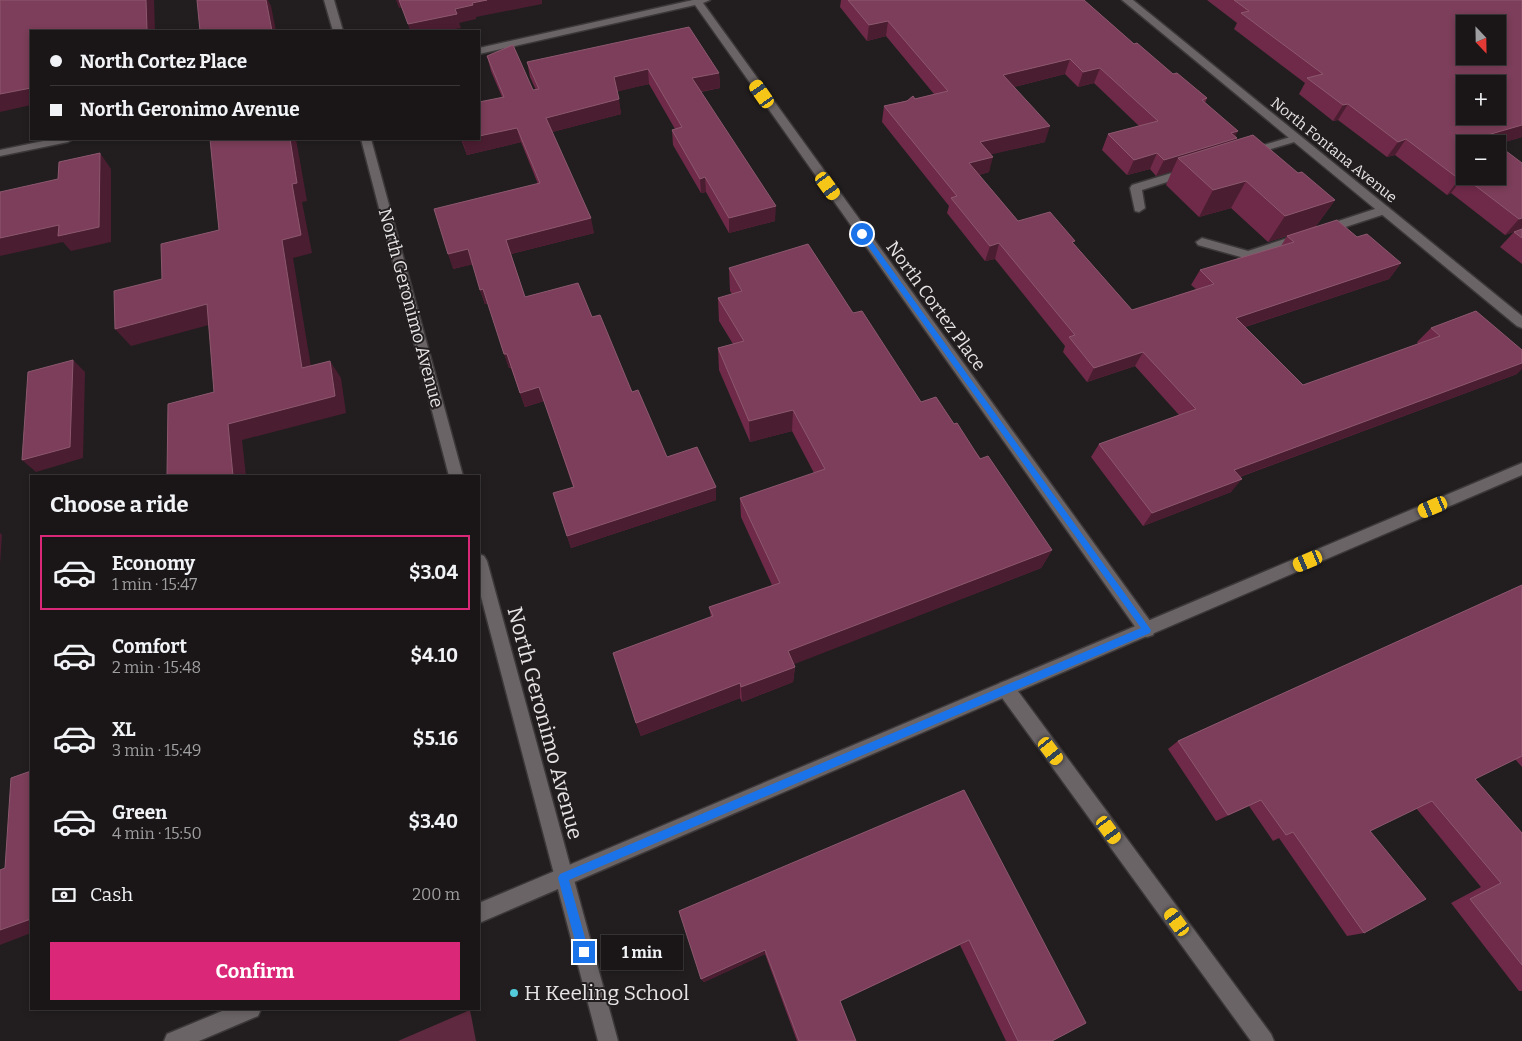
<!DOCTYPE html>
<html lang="en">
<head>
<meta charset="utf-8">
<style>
	:root { --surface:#1a1617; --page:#231f20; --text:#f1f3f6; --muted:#9f9fa1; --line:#383536; --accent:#db2777 }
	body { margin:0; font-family:Bitter,serif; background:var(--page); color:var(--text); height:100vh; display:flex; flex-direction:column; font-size:19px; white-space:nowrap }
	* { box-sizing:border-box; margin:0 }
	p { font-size:16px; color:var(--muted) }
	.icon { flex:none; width:28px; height:28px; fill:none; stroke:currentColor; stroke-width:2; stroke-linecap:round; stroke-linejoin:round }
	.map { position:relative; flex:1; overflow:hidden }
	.side { position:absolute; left:30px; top:475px; width:450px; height:535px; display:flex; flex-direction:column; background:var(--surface); border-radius:0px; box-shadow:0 2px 8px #0003,0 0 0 1px var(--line) }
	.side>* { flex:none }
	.top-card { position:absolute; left:30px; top:30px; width:450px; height:110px; border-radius:0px; box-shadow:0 2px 8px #0003,0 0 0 1px var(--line); display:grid; align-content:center; height:110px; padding:0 20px; background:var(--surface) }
	.needle { width:32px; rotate:158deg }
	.tools { position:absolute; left:1456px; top:15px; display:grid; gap:10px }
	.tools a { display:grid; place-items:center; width:50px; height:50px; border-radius:0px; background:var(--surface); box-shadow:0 2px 8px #0003,0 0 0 1px var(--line); font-size:25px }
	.end { position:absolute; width:22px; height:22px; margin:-11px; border:6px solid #1a73e8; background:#fff; box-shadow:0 0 0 2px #fff }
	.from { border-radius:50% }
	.bubble { position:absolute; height:35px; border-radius:0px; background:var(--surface); box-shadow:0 2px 8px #0003,0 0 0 1px var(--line); font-size:16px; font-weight:700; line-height:35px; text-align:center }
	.car { position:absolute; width:15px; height:30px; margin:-15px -8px; border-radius:6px; box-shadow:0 0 4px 1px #0007; background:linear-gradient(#f5c518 24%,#345 0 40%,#f5c518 0 76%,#345 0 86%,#f5c518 0) }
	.top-card b { display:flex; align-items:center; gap:18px; height:48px; font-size:19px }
	.top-card b+b { border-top:1px solid var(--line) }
	.top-card i { width:12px; height:12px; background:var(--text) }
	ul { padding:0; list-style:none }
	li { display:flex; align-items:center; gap:15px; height:75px; margin:0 10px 8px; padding:0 10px; border:2px solid transparent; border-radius:0px }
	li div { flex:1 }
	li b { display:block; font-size:19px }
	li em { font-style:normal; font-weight:700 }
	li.on { border-color:var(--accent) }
	li>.icon { width:45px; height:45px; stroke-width:1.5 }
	h2 { padding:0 20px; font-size:22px; line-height:60px }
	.pay { display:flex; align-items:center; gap:12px; height:55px; padding:0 20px; font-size:19px }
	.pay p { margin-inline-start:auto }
	.cta { display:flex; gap:10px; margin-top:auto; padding:10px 20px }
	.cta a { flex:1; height:58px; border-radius:0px; background:var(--accent); color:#fff; font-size:20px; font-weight:700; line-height:58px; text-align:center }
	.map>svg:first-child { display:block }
</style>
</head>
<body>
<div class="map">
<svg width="1522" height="1041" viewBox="0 0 1522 1041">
	<rect width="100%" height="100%" fill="#221e1f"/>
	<!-- green -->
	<polygon fill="#5f2a3f" points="470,1010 476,1041 398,1041"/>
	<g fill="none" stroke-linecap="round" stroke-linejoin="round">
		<defs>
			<g id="lane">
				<polygon points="1297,135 1302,138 1301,140 1248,156 1243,153 1244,151"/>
				<polygon points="1188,168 1192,170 1194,172 1192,174 1142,190 1145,208 1139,212 1135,211 1130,188 1132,185"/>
				<polygon points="1384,206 1388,207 1390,210 1388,213 1324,234 1318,230 1320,227"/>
				<polygon points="1300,234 1306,238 1304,241 1248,259 1198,245 1196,242 1202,238 1248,251"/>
				<polygon points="1006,681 1012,683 1271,1034 1274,1041 1251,1041 1000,695 998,689 1000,683"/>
			</g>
			<g id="street">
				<polygon points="324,0 334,0 343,31 333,31"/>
				<polygon points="693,0 710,0 703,3 1153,625 1155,630 1153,635 1147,637 1141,635 695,5 479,54 479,48"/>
				<polygon points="1122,0 1133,0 1522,316 1522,328 1517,326"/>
				<polygon points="53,139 73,139 68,142 0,156 0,150"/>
				<polygon points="361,139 371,139 463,476 449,476"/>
				<polygon points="479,554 484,556 487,561 618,1041 598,1041 479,589"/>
			</g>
			<g id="secondary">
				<polygon points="1522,463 1522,475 479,923 479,903"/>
				<polygon points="227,1009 261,1009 258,1016 199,1041 164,1041 167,1034"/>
			</g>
		</defs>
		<!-- lane casing -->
		<use href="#lane" stroke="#3c3839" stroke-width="3"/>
		<!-- street casing -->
		<use href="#street" stroke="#3c3839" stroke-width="3"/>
		<!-- secondary casing -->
		<use href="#secondary" stroke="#3c3839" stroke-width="3"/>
		<!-- lane -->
		<use href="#lane" fill="#6a6466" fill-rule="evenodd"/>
		<!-- street -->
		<use href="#street" fill="#6a6466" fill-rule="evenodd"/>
		<!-- secondary -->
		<use href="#secondary" fill="#6a6466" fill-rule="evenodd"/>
	</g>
	<!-- wall -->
	<g fill="#6f2a49" fill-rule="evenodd">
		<path d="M841,0h243l50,44 39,30 34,24 -2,5 30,33 2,4 61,33 37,27 -19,26 41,11 44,26 -12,16 -144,48 58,58 115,-41 -1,-2 14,-14 86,46 -277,103 -9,15 -88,34 -52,-69 8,-13 80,-29 -44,-49 -48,16 -24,-30 2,-6 -70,-87 -10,2 -38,-48 2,-7 -67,-84 2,-16 50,-12 -48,-58 -19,5 -27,-34zM1065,74l13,13 16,-4 45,43 -31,8 -6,16 25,25 23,-6 6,7 16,-5 -6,14 33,32 32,-9 37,34 19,-6 -6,10 -81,24 -9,15 5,4 -64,21 -58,-66 -56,-23 -39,-46 10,-3 2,-18 54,-12 -31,-55z"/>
		<polygon points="1207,0 1522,0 1522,137 1498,144 1465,144 1498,145 1522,229 1505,235 1451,193 1447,195 1395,155 1387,157 1338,120 1333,121 1299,94 1305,83 1234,29 1237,23"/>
		<polygon points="487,56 533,90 536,90 530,77 527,62 719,73 720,88 701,92 775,221 729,233 706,192 701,193 673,145 672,130 675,129 649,84 617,91 621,114 552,132 594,233 511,254 525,297 592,317 667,457 716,487 716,500 571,548 567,536 573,487 544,401 525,407 511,368 509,368 488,303 485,304 480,290 473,264 453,269 538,184 521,142 467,155 461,139 502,97 491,71"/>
		<polygon points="1522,229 1522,264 1500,247 1514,232"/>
		<polygon points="729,268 853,313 921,402 954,424 1052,550 1041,568 793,664 795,667 793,682 742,702 740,698 641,736 636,723 711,617 709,607 772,585 741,517 740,498 814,473 792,431 750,442 719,370 718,348 733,344 719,321 718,298 732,294 730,291"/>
		<polygon points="1522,585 1522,767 1515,759 1475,779 1522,833 1522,991 1519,991 1451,903 1481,887 1416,808 1370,831 1364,933 1347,936 1279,838 1273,841 1249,806 1216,821 1168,749 1178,741"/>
		<polygon points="964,790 1052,1041 1006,1041 960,945 840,1001 856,1041 797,1041 765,954 704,982 701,979"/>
	</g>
	<!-- shaded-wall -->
	<g fill="#4b1d31">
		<polygon points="146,0 154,0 155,31 139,31"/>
		<polygon points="266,0 268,0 271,6 276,31 272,31"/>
		<polygon points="396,0 400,0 402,7 399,8"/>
		<polygon points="487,0 542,0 542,4 476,17 476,19 459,23 461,28 445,31 410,31 408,24 472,3"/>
		<polygon points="888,21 886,36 867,41 869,25"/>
		<polygon points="1070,59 1065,74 999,91 1003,75"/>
		<polygon points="1100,68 1094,83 1078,87 1083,72"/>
		<polygon points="648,69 649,84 616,92 614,77"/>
		<polygon points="719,73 720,88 693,93 692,78"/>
		<polygon points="31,88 31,105 0,112 0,94"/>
		<polygon points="619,99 621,114 549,133 546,118"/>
		<polygon points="1348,104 1338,120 1333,121 1343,105"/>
		<polygon points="1522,125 1522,137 1498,144 1478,144 1484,136"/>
		<polygon points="1050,126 1045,142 976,158 980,142"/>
		<polygon points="517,128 521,142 467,155 462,140 468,139 479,139 479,136"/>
		<polygon points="1238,131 1234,139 1237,138 1229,154 1178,158 1172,171 1156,176 1164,160 1231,133"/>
		<polygon points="290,139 296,139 307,201 302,202 312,253 293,258 314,385 302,368 282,240 292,184"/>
		<polygon points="1406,139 1395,155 1387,157 1398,142"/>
		<polygon points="100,153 111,169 111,242 71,251 63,242 0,256 0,238"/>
		<polygon points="1157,153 1150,169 1127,175 1134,160"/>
		<polygon points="993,157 989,172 965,179 969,163"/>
		<polygon points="705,177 706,192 701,193 700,179"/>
		<polygon points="1464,177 1451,193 1447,195 1459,179"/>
		<polygon points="1246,181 1231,208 1199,217 1213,190"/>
		<polygon points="1335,200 1316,226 1268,242 1285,216"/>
		<polygon points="776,206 775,221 729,233 729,218"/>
		<polygon points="591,218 594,233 511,254 506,240"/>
		<polygon points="1522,218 1522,229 1505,235 1519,219"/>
		<polygon points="999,243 995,259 985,261 990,246"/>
		<polygon points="468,249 474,264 453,269 448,254"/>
		<polygon points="1401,263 1389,279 1226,333 1236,318"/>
		<polygon points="483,289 488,303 485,304 480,290"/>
		<polygon points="207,304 220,322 131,346 115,329"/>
		<polygon points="1143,352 1135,366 1087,382 1094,368"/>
		<polygon points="504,354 507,354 512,367 509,368"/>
		<polygon points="73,360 85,372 83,458 36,472 22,460"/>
		<polygon points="330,361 341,378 346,413 242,440 246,476 233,476 228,424"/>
		<polygon points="1522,363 1522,369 1517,374 1223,483 1234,470"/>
		<polygon points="539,387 544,401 525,407 520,393"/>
		<polygon points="793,410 792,431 750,442 749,421"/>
		<polygon points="1242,479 1231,492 1143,526 1152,513"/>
		<polygon points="716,487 716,500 571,548 567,536"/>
		<polygon points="0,533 2,535 0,564"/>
		<polygon points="1052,550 1041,568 787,667 788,651"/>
		<polygon points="795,667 793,682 742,702 741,687"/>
		<polygon points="740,683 740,698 641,736 636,723"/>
		<polygon points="31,919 31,933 0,945 0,930"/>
		<polygon points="969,940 960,945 836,1003 840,1001"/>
		<polygon points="765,950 765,954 704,982 701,979"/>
	</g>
	<!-- building -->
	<g fill="#7c3e5a" stroke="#8d586f" fill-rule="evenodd">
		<polygon points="0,0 146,0 147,30 139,31 31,31 31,88 0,94"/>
		<polygon points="197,0 266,0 272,31 200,31"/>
		<polygon points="399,0 487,0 472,3 473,5 455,9 457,14 408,24"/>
		<polygon points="848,0 1084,0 1134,44 1137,43 1173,74 1177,73 1207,98 1202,100 1238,131 1231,133 1237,138 1164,160 1157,153 1134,160 1108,134 1158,121 1100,68 1083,72 1070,59 1003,75 1050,126 980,142 993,157 969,163 1018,221 1050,212 1075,241 1072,242 1132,310 1214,284 1200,270 1294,242 1287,236 1337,220 1357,237 1367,234 1401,263 1236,318 1303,385 1440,336 1431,328 1476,311 1522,350 1522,363 1234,470 1242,479 1152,513 1099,444 1196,409 1143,352 1094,368 1069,337 1075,335 999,243 990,246 951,198 957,196 884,106 907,101 913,96 915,99 948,91 888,21 869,25"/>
		<path d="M1234,0h288v125l-38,11 11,8h-30v32h33v-31l24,18v55l-3,1 -55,-42 -5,2 -53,-40 -8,3 -50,-38 -5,1 -36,-27 16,-4 -82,-61 8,-2zM1465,24h33v32h-33zM1465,84h33v32h-33z"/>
		<polygon points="689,27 719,73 692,78 776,206 729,218 705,177 700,179 672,130 682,127 648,69 614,77 619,99 546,118 591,218 506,240 525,297 578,283 592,317 600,315 632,392 638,390 667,457 697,447 716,487 567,536 553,493 574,487 539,387 520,393 507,354 504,354 483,289 480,290 468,249 448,254 434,209 540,183 517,128 479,136 479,102 504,97 487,56 513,45 533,90 539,89 527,62"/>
		<polygon points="1253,135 1298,173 1302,172 1335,200 1285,216 1246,181 1213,190 1178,158"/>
		<polygon points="210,139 290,139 297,183 292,184 301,235 282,240 302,368 330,361 335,396 228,424 233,476 167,476 168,404 214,392 207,304 115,329 114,291 162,279 161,244 219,230"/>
		<polygon points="100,153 99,227 58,236 59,225 0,238 0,192 58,179 59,162"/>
		<polygon points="1522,229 1522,238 1514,232"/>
		<polygon points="808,244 853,313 862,311 921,402 936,397 954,424 957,423 980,459 988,456 1052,550 788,651 795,667 741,687 740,683 636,723 613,653 713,616 709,607 780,583 740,498 825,469 793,410 749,421 718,348 744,341 718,298 742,291 729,268"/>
		<polygon points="73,360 70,447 22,460 28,372"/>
		<polygon points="1522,585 1522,756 1475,779 1522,833 1522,965 1470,899 1501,883 1432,801 1370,831 1426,899 1364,933 1293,832 1286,835 1261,800 1228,815 1178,741"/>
		<polygon points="31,771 31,919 0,930 0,870 5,868 11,778"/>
		<polygon points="964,790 1086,1023 1052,1041 1018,1041 969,940 840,1001 856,1041 799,1041 765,950 701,979 679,911"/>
	</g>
	<!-- route -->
	<polygon fill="#1a73e8" points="860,232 865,232 1151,630 1150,633 569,880 589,952 587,956 584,958 580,956 578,952 558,878 560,874 1141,628 860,235"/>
	<!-- markers -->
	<circle fill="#53cbda" stroke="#221e1f" stroke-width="2" cx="514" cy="993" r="5"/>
	<g text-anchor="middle" stroke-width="4" stroke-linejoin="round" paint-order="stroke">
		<!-- far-street labels -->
		<g font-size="15" fill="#e7e4e5" stroke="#221e1f">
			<text transform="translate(1334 150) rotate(39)" y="5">North Fontana Avenue</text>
		</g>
		<!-- street labels -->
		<g font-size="18" fill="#e7e4e5" stroke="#221e1f">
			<text transform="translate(936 306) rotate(54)" y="6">North Cortez Place</text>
			<text transform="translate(411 308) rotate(75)" y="6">North Geronimo Avenue</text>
		</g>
		<!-- near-street labels -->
		<g font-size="21" fill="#e7e4e5" stroke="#221e1f">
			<text transform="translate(545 723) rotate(75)" y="7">North Geronimo Avenue</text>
		</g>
		<!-- near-poi labels -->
		<g font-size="21" fill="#e7e4e5" stroke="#221e1f" text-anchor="start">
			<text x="524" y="1000">H Keeling School</text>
		</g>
	</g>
</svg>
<div class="tools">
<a><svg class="needle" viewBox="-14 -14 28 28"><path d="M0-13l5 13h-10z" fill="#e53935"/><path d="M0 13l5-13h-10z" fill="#9f9fa1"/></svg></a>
<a>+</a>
<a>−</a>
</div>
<i class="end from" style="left:862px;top:234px"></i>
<i class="end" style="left:584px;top:952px"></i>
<div class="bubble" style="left:601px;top:935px;width:82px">1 min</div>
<i class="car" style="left:762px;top:94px;rotate:325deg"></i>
<i class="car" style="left:828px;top:186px;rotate:144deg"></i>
<i class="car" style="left:1433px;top:507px;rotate:247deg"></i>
<i class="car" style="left:1308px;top:561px;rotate:247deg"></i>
<i class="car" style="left:1051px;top:751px;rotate:143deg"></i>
<i class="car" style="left:1109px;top:830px;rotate:144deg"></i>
<i class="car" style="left:1177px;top:922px;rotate:324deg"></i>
<div class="top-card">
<b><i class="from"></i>North Cortez Place</b>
<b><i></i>North Geronimo Avenue</b>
</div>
<section class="side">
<h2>Choose a ride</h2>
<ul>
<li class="on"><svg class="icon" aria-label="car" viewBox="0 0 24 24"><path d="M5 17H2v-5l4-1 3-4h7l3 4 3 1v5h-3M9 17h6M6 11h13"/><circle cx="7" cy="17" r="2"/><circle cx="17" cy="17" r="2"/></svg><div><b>Economy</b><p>1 min · 15:47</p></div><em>$3.04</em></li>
<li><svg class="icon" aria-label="car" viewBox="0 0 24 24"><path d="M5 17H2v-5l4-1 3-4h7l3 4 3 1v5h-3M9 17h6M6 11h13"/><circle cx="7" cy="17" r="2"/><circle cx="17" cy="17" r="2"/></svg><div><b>Comfort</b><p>2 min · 15:48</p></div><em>$4.10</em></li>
<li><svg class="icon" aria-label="car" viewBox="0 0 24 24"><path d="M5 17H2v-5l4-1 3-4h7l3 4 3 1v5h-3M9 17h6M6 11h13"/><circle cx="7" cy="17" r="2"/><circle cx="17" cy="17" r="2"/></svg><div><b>XL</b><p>3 min · 15:49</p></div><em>$5.16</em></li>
<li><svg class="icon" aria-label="car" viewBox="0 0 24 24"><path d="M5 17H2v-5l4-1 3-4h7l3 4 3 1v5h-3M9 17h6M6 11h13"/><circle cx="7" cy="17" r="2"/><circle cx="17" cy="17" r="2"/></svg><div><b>Green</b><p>4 min · 15:50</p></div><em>$3.40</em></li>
</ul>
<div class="pay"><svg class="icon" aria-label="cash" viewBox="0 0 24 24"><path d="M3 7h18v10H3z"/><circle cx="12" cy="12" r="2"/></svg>Cash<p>200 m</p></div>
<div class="cta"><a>Confirm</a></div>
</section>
</div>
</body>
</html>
